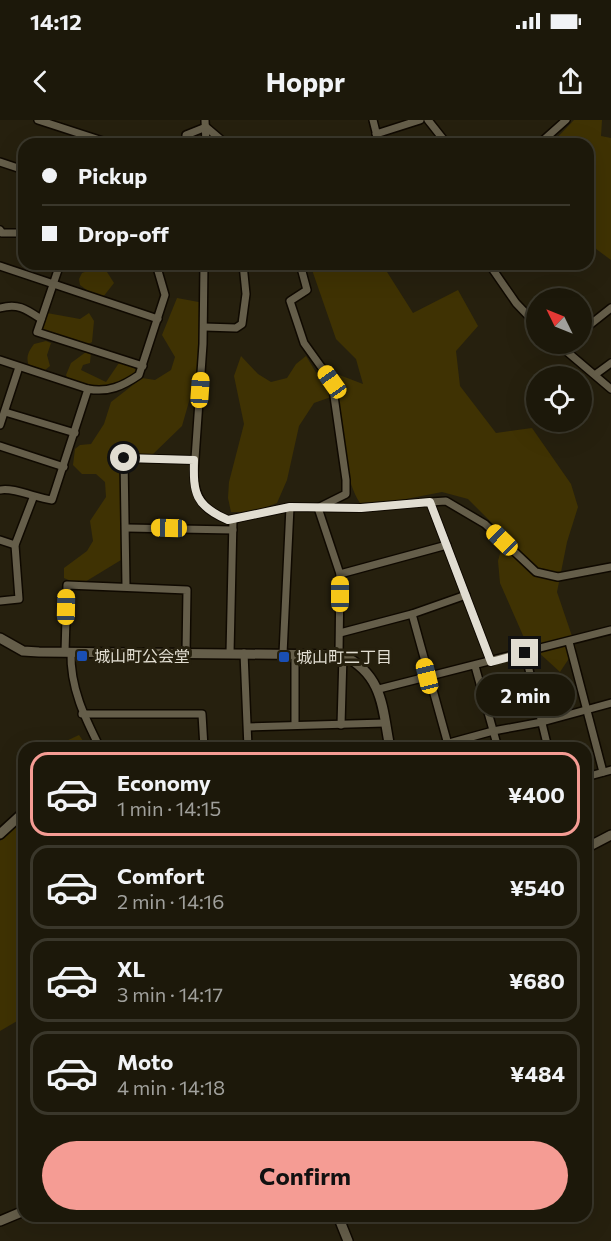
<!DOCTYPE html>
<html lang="en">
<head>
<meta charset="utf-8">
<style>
	:root { --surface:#1c180a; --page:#252113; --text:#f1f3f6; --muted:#a0a09c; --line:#3a372b; --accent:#f59c94 }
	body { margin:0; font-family:Commissioner,"Noto Sans JP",sans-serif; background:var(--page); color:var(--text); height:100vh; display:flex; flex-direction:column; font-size:22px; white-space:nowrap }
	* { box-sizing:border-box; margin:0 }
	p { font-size:20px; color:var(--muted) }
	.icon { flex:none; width:33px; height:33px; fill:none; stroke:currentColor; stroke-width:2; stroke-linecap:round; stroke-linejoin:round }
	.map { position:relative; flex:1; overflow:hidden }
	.sheet { position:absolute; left:18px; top:622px; width:574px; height:480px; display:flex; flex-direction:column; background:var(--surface); border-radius:18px; box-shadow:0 6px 24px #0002,0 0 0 2px var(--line) }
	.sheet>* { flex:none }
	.hud { position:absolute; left:18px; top:18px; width:576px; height:132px; border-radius:18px; box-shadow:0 6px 24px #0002,0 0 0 2px var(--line); display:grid; align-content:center; height:132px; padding:0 24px; background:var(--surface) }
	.needle { width:39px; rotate:313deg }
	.fabs { position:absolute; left:526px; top:168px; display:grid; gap:12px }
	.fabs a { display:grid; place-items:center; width:66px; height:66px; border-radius:50%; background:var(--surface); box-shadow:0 6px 24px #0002,0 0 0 2px var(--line); font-size:30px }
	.end { position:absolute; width:27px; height:27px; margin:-14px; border:8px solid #e1ddd1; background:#111; box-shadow:0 0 0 3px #111 }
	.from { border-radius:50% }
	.bubble { position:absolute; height:42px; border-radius:21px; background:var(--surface); box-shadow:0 6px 24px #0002,0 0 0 2px var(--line); font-size:20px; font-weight:700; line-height:42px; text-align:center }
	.car { position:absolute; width:18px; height:36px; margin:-18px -9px; border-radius:8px; box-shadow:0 0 4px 2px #0007; background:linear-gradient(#f5c518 24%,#345 0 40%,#f5c518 0 76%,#345 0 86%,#f5c518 0) }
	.hud b { display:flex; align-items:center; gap:21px; height:57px; font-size:22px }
	.hud b+b { border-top:2px solid var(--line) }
	.hud i { width:15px; height:15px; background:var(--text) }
	ul { padding:10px 0 0; list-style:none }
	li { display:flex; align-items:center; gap:18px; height:84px; margin:0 12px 9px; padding:0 12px; border:3px solid var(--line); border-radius:18px }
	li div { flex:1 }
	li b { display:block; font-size:22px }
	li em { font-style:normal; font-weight:700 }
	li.selected { border-color:var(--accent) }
	li>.icon { width:54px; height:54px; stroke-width:1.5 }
	.action { display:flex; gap:12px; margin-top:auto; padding:12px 24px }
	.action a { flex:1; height:69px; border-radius:36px; background:var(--accent); color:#111; font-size:24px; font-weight:700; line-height:69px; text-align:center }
	.status { display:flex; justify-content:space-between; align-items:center; height:42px; padding:0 30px; background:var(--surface); direction:ltr }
	.status svg { height:16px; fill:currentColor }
	header { display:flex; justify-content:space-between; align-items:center; height:78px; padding:0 24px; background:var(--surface); font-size:27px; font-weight:700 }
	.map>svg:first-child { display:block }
</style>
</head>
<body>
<div class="status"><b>14:12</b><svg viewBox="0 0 49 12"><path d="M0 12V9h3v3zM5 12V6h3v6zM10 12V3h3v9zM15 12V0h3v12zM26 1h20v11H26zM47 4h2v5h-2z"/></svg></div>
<header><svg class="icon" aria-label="back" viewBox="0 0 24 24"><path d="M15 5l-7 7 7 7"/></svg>Hoppr<svg class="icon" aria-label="share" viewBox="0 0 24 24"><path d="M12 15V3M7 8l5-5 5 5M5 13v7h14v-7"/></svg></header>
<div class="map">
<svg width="611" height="1121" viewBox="0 0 611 1121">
	<rect width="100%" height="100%" fill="#26200e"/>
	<!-- green -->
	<g fill="#3f3203">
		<polygon points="574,0 602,0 601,16 611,18 611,140 588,123 588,24 551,24"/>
		<path d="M320,144h62l31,49 45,-23 20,36 -22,25 4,35 36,47 36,-5 39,56 7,23 -11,35 -10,50 19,56 -16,24 -35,-32 -25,-57 -2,-22 7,-25 -37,-37 -26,-7 -41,8 -41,3c-14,-21 -17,-58 -20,-83 -2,-17 0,-30 -6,-47l29,11 -7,-25 -20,-20 -25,-72z"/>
		<polygon points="97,147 107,152 114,163 103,177 96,177 80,165 79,159 82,153"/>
		<polygon points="177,178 204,183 200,268 190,278 182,306 152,335 123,335 126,393 121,440 80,465 64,458 64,448 87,431 93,421 90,401 106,377 105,362 96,354 82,354 73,345 75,329 80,325 91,324 104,304 111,282 142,258 155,260 171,250 175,237 162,215"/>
		<polygon points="47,193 80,199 89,193 94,201 92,222 85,226 40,210"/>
		<path d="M46,221l5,2 -4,12 3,11 -6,5 -14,-3c-5,-10 -2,-16 4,-24z"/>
		<path d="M86,232h5l-1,11 -7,2 -2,5 25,12 13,-19h8l10,7c-26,27 -36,20 -69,10l-2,-5 5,-12z"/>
		<polygon points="241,236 258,254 271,262 287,258 296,244 306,236 331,277 314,283 299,306 287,360 277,383 253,392 231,392 228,378 229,362 244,304 234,256"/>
		<polygon points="79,615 88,628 51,628"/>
		<polygon points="24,700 24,897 0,911 0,721"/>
	</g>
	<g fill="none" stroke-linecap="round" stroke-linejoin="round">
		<defs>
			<g id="street">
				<polyline points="38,0 112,24"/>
				<polyline points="205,0 206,24"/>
				<polyline points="373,0 379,24"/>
				<polyline points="428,0 447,24"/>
				<polyline points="376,14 420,0"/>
				<polyline points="186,24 186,15 206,7 226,24"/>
				<polyline points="539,24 566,0"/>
				<polyline points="0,42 24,50"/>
				<polyline points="0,110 2,113 24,113"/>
				<polyline points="60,144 37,212 143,246"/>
				<path d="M204,144l-1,80 -9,129c0,26 10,37 34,47l62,-13 71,1 69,-6 61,160"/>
				<polyline points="300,144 307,170 290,181 304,223 332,262 346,360 346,374 318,388 340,454 339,534"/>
				<polyline points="489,144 516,183 537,205"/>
				<polyline points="0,146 158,199"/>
				<path d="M0,188c18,-5 26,1 41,11"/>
				<polyline points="204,207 236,208 242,204 246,174 243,144"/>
				<polyline points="582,211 611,188"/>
				<polyline points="558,224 611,269"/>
				<polyline points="0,240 88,269"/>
				<polyline points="596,254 611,243"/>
				<polyline points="5,292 75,313"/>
				<polyline points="0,305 19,247"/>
				<polyline points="0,326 64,347"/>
				<path d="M0,370c13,-3 36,8 52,10l36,-111c20,4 35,-3 51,-14l26,-80 -9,-31"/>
				<polyline points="430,382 446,381 485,404 536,452 558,457 611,447"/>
				<polyline points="127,408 233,410"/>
				<polyline points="0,420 15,425"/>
				<polyline points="340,454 447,425"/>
				<polyline points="126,466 124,338 194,340"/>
				<polyline points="0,481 19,479 15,425 33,378"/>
				<polyline points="412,494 449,628"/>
				<polyline points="340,513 412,494 466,475"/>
				<polyline points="569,522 603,652"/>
				<polyline points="65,532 67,465 187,470 186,533"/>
				<path d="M71,532c-1,36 14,66 29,96"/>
				<polyline points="230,533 233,399"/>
				<polyline points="244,533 248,628"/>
				<polyline points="525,533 548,628"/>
				<polyline points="283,534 290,387"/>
				<polyline points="295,534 295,605"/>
				<polyline points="475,546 498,628"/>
				<polyline points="379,569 611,510"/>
				<polyline points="82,594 202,594 204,628"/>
				<polyline points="341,605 343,535"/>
				<polyline points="248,607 385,603"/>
				<polyline points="431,628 493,611 542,602 611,583"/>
				<polyline points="586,657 611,650"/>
			</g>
			<g id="secondary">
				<path d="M0,518l23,13 16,1 304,3c41,21 39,53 47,93"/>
				<polyline points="0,714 24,692"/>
				<polyline points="586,728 611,715"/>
				<polyline points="338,1096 348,1121"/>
				<polyline points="0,1101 24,1091"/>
			</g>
		</defs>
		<!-- street casing -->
		<use href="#street" stroke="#0f0900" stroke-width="10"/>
		<!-- secondary casing -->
		<use href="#secondary" stroke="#0f0900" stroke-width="12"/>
		<!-- street -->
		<use href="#street" stroke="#655e4a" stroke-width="7"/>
		<!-- secondary -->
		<use href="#secondary" stroke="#655e4a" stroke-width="9"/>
	</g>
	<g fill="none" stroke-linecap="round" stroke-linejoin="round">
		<!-- route -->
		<path stroke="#e1ddd1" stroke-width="8" d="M124,338l70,2c-1,33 1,46 34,60l62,-13 71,1 69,-6 61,160 34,-9"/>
	</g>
	<!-- markers -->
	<g fill="#1a4fb4" stroke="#26200e" stroke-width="2">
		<rect x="76" y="530" width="12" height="12" rx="3"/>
		<rect x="278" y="531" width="12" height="12" rx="3"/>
	</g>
	<g text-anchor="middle" stroke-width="6" stroke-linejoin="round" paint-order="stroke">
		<!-- poi labels -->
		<g font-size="16" fill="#e1ddd1" stroke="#26200e" text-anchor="start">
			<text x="94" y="542">城山町公会堂</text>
			<text x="296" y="543">城山町二丁目</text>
		</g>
	</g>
</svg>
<div class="fabs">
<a><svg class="needle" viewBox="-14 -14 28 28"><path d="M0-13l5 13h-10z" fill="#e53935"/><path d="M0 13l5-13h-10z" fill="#a0a09c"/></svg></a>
<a><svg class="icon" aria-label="locate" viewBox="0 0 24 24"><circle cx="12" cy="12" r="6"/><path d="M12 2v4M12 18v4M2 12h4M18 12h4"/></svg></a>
</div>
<i class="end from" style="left:124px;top:338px"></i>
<i class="end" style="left:525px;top:533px"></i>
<div class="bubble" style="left:476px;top:554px;width:99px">2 min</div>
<i class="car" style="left:332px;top:262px;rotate:325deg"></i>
<i class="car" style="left:200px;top:270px;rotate:4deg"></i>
<i class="car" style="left:169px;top:408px;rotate:271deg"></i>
<i class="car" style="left:502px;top:420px;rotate:314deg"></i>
<i class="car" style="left:340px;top:474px;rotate:0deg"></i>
<i class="car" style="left:66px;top:487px;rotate:1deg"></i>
<i class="car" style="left:427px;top:556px;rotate:346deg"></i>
<div class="hud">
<b><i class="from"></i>Pickup</b>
<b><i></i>Drop-off</b>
</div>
<section class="sheet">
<ul>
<li class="selected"><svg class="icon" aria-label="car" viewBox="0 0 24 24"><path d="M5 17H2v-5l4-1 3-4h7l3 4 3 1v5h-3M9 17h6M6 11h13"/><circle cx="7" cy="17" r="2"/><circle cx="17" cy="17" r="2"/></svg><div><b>Economy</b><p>1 min · 14:15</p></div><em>¥400</em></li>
<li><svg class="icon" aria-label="car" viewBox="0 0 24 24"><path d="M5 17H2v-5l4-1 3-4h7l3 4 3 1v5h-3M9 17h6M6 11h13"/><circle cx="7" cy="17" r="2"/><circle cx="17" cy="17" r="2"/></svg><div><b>Comfort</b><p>2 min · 14:16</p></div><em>¥540</em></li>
<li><svg class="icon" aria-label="car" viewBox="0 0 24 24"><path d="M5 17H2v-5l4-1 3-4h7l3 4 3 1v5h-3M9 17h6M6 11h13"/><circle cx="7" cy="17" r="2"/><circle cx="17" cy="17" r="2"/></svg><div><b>XL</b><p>3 min · 14:17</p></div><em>¥680</em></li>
<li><svg class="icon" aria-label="car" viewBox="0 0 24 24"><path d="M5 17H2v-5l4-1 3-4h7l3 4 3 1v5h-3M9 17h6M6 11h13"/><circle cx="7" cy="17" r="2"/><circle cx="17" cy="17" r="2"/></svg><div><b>Moto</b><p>4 min · 14:18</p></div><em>¥484</em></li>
</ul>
<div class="action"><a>Confirm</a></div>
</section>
</div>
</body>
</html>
